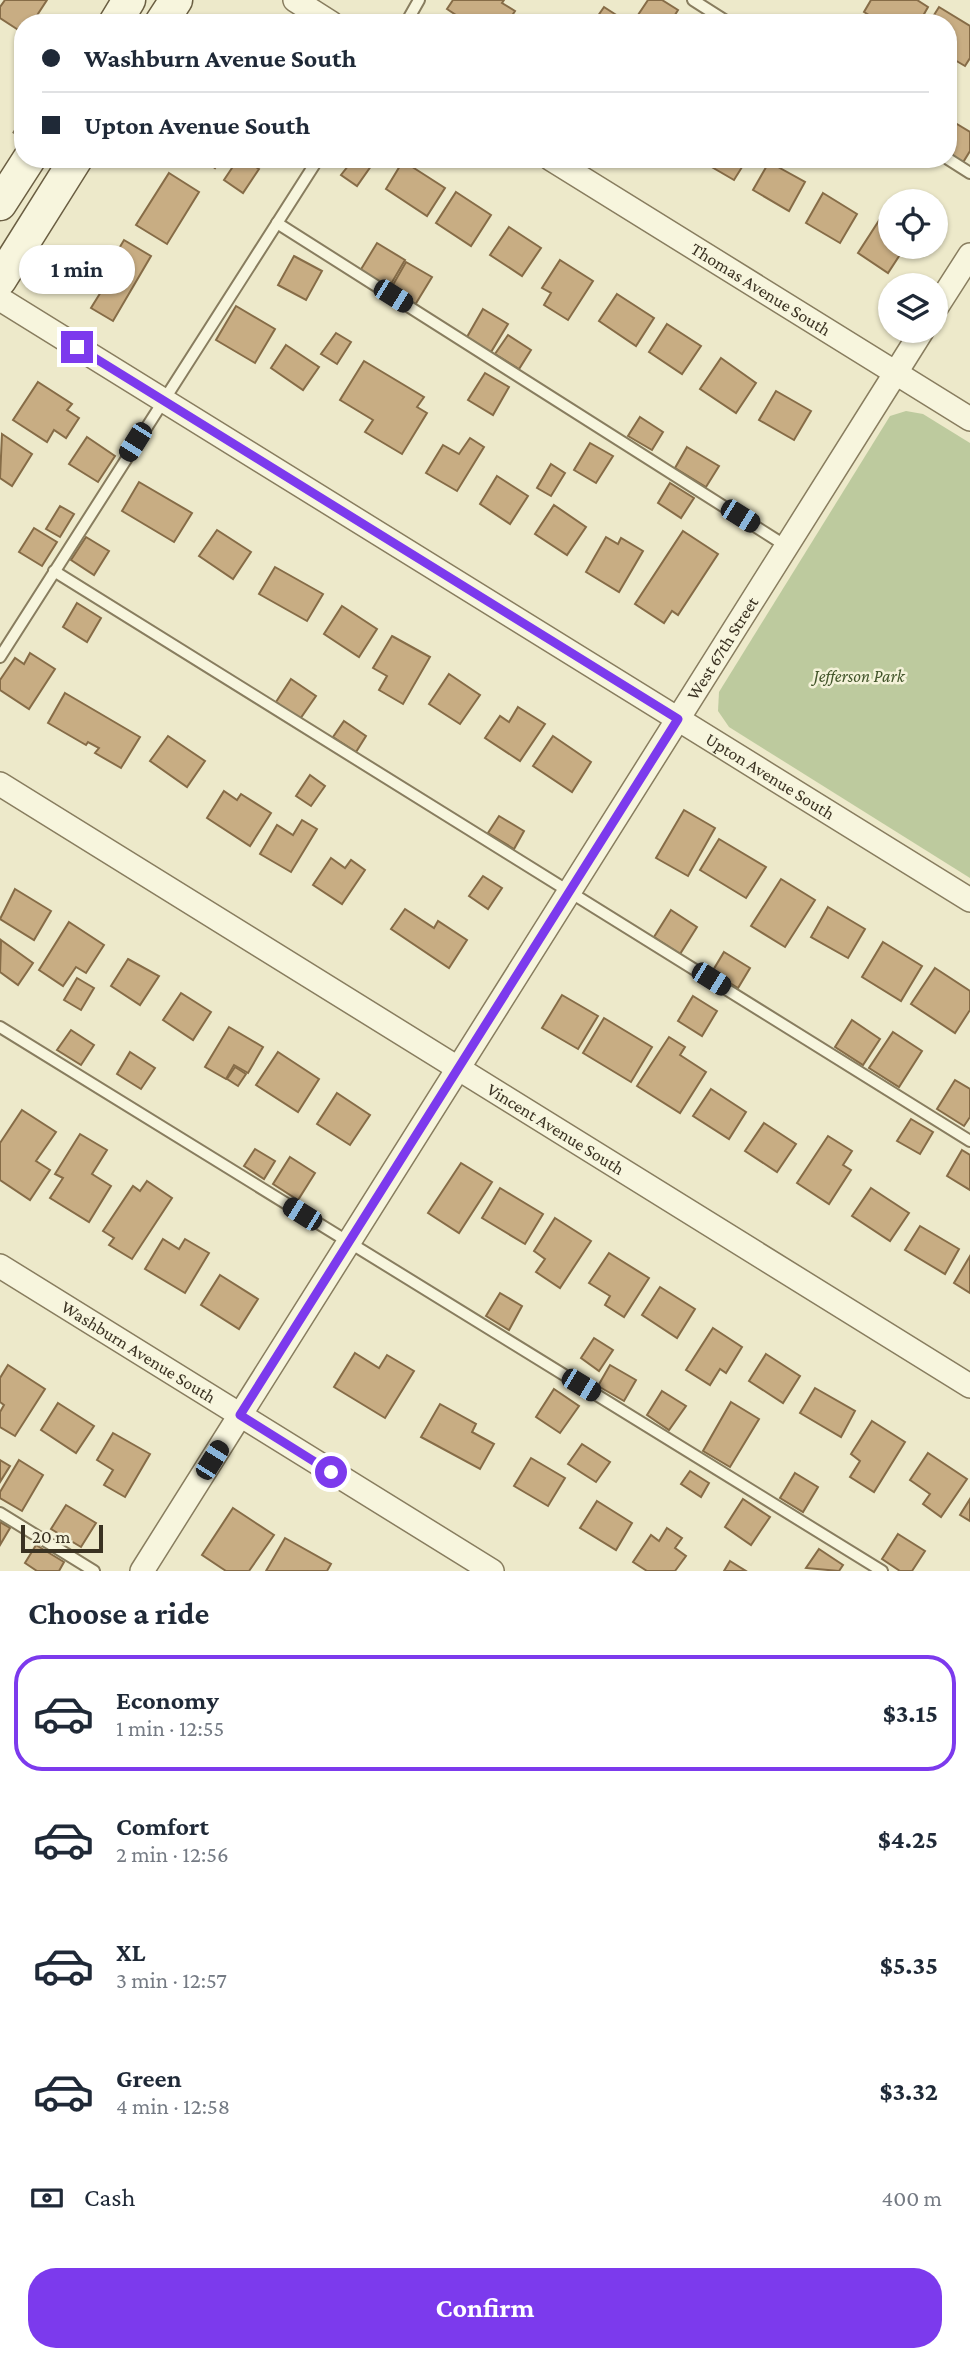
<!DOCTYPE html>
<html lang="en">
<head>
<meta charset="utf-8">
<style>
	:root { --surface:#fff; --page:#f2f2f3; --text:#1f2937; --muted:#747a83; --line:#e0e1e3; --accent:#7c3aed }
	body { margin:0; font-family:"Crimson Pro",serif; background:var(--page); color:var(--text); height:100vh; display:flex; flex-direction:column; font-size:26px; white-space:nowrap }
	* { box-sizing:border-box; margin:0 }
	p { font-size:23px; color:var(--muted) }
	.icon { flex:none; width:38px; height:38px; fill:none; stroke:currentColor; stroke-width:2; stroke-linecap:round; stroke-linejoin:round }
	.map { position:relative; height:1571px; overflow:hidden }
	.side { display:flex; flex-direction:column; background:var(--surface); flex:1 }
	.side>* { flex:none }
	.hud { position:absolute; left:14px; top:14px; width:943px; height:154px; border-radius:28px; box-shadow:0 2px 5px #0004; display:grid; align-content:center; height:154px; padding:0 28px; background:var(--surface) }
	.fabs { position:absolute; left:878px; top:189px; display:grid; gap:14px }
	.fabs a { display:grid; place-items:center; width:70px; height:70px; border-radius:50%; background:var(--surface); box-shadow:0 2px 5px #0004; font-size:35px }
	.scale { position:absolute; left:21px; bottom:18px; width:82px; box-sizing:border-box; padding-left:7px; border:4px solid #3a3222; border-top:0; font-size:19px; line-height:24px; white-space:nowrap; color:#3a3222; -webkit-text-stroke:5px #f4f2d9; paint-order:stroke }
	.end { position:absolute; width:32px; height:32px; margin:-16px; border:9px solid #7c3aed; background:#fff; box-shadow:0 0 0 4px #fff }
	.from { border-radius:50% }
	.bubble { position:absolute; height:49px; border-radius:24px; background:var(--surface); box-shadow:0 2px 5px #0004; font-size:23px; font-weight:700; line-height:49px; text-align:center }
	.car { position:absolute; width:21px; height:42px; margin:-21px -10px; border-radius:9px; box-shadow:0 0 5px 2px #0007; background:linear-gradient(#222 24%,#8ab4d8 0 40%,#222 0 76%,#8ab4d8 0 86%,#222 0) }
	.hud b { display:flex; align-items:center; gap:24px; height:66px; font-size:26px }
	.hud b+b { border-top:2px solid var(--line) }
	.hud i { width:18px; height:18px; background:var(--text) }
	ul { padding:0; list-style:none }
	li { display:flex; align-items:center; gap:21px; height:116px; margin:0 14px 10px; padding:0 14px; border:4px solid transparent; border-radius:28px }
	li div { flex:1 }
	li b { display:block; font-size:26px }
	li em { font-style:normal; font-weight:700 }
	li.selected { border-color:var(--accent) }
	li>.icon { width:63px; height:63px; stroke-width:1.5 }
	h2 { padding:0 28px; font-size:32px; line-height:84px }
	.pay { display:flex; align-items:center; gap:18px; height:77px; padding:0 28px; font-size:26px }
	.pay p { margin-inline-start:auto }
	.cta { display:flex; gap:14px; margin-top:auto; padding:14px 28px }
	.cta a { flex:1; height:80px; border-radius:28px; background:var(--accent); color:#fff; font-size:28px; font-weight:700; line-height:80px; text-align:center }
	.map>svg:first-child { display:block }
</style>
</head>
<body>
<div class="map">
<svg width="970" height="1571" viewBox="0 0 970 1571">
	<rect width="100%" height="100%" fill="#ede9ca"/>
	<!-- green -->
	<polygon fill="#bdca9e" points="906,411 923,414 970,443 970,878 729,727 718,711 719,692 890,416"/>
	<!-- building -->
	<g fill="#c8ad83" stroke="#866c47" stroke-width="2">
		<polygon points="5,0 47,0 32,23 23,23 23,33 0,18 0,7"/>
		<polygon points="453,0 504,0 502,3 515,11 507,23 494,19 491,23 468,23 447,9"/>
		<polygon points="648,0 662,0 678,10 670,23 643,23 636,18"/>
		<polygon points="871,0 917,0 928,7 919,23 882,23 864,12"/>
		<polygon points="604,7 621,18 618,23 593,23"/>
		<polygon points="939,7 970,26 970,58 965,66 948,56 948,23 929,23"/>
		<polygon points="952,121 970,132 970,151 962,164 948,155 948,126"/>
		<polygon points="202,159 221,159 215,168"/>
		<polygon points="238,159 243,159 259,169 243,193 224,180"/>
		<polygon points="337,159 376,159 357,186 341,175 348,166"/>
		<polygon points="698,159 747,159 734,180"/>
		<polygon points="403,161 445,188 427,216 386,189"/>
		<polygon points="769,162 805,182 789,211 753,190"/>
		<polygon points="169,173 199,192 167,244 136,225"/>
		<polygon points="456,192 491,215 471,246 436,223"/>
		<polygon points="823,193 857,214 840,243 806,223"/>
		<polygon points="891,202 891,247 905,247 888,273 858,253"/>
		<polygon points="509,227 541,248 522,276 490,255"/>
		<polygon points="124,240 151,256 113,321 91,308 104,287 98,284"/>
		<polygon points="377,243 405,260 388,289 360,271"/>
		<polygon points="294,256 322,271 306,300 278,285"/>
		<polygon points="560,260 593,281 568,320 544,305 551,293 542,288"/>
		<polygon points="406,262 432,277 415,305 390,290"/>
		<polygon points="617,294 654,318 636,346 599,321"/>
		<polygon points="236,306 275,329 255,363 216,340"/>
		<polygon points="483,309 508,324 491,352 467,337"/>
		<polygon points="667,324 701,346 682,374 649,352"/>
		<polygon points="336,333 351,342 337,364 321,354"/>
		<polygon points="508,335 531,350 519,369 495,354"/>
		<polygon points="286,345 319,367 303,390 271,368"/>
		<polygon points="721,358 756,383 736,413 700,389"/>
		<polygon points="364,361 424,397 417,407 427,413 402,454 365,432 373,420 340,400"/>
		<polygon points="485,373 509,387 493,415 468,400"/>
		<polygon points="38,382 72,404 67,410 79,418 66,438 54,430 47,442 13,420"/>
		<polygon points="776,391 811,411 794,440 759,420"/>
		<polygon points="640,417 663,432 652,450 628,436"/>
		<polygon points="2,434 32,454 12,486 0,478"/>
		<polygon points="87,437 115,456 98,482 69,464"/>
		<polygon points="470,438 484,447 457,491 426,473 443,445 459,454"/>
		<polygon points="590,443 613,456 596,483 574,470"/>
		<polygon points="687,447 719,466 706,487 675,468"/>
		<polygon points="551,464 565,473 551,496 537,488"/>
		<polygon points="497,476 528,496 510,524 480,504"/>
		<polygon points="139,482 192,513 174,542 122,511"/>
		<polygon points="670,483 694,498 681,518 658,503"/>
		<polygon points="554,505 586,527 567,555 535,534"/>
		<polygon points="60,506 74,514 60,537 46,529"/>
		<polygon points="34,528 57,542 42,566 19,552"/>
		<polygon points="217,530 251,552 233,579 199,556"/>
		<polygon points="683,531 718,554 678,615 672,611 664,623 635,604"/>
		<polygon points="86,537 109,551 94,575 71,560"/>
		<polygon points="606,537 618,544 621,538 643,551 619,592 586,572"/>
		<polygon points="275,567 323,594 307,621 259,594"/>
		<polygon points="77,603 101,618 87,642 63,627"/>
		<polygon points="342,606 377,629 359,657 324,634"/>
		<polygon points="392,636 430,657 403,704 379,690 387,676 373,668"/>
		<polygon points="30,653 55,669 29,709 0,690 0,680 15,658 24,664"/>
		<polygon points="449,674 480,695 460,724 429,704"/>
		<polygon points="291,679 316,696 300,719 276,702"/>
		<polygon points="65,693 140,737 121,768 95,753 99,748 88,742 86,745 48,723"/>
		<polygon points="518,707 545,724 520,761 485,738 500,716 509,722"/>
		<polygon points="344,721 366,736 356,752 333,737"/>
		<polygon points="168,736 205,761 187,787 150,761"/>
		<polygon points="553,736 591,762 572,792 533,766"/>
		<polygon points="310,775 325,786 311,806 296,796"/>
		<polygon points="224,791 237,800 241,794 271,813 250,846 207,818"/>
		<polygon points="684,810 715,828 688,876 656,858"/>
		<polygon points="499,816 524,831 514,849 488,833"/>
		<polygon points="302,820 317,829 291,872 260,854 277,825 293,835"/>
		<polygon points="719,839 766,867 746,898 700,870"/>
		<polygon points="331,858 345,868 351,860 365,870 342,904 313,885"/>
		<polygon points="483,876 502,888 488,909 469,896"/>
		<polygon points="781,879 815,900 785,947 751,926"/>
		<polygon points="15,889 51,911 34,940 0,919"/>
		<polygon points="828,907 865,929 848,958 811,937"/>
		<polygon points="405,909 434,928 438,921 467,940 449,968 391,929"/>
		<polygon points="671,910 697,927 680,954 654,937"/>
		<polygon points="69,922 104,945 86,973 76,967 63,986 39,970"/>
		<polygon points="1,940 33,963 18,985 0,972"/>
		<polygon points="883,942 922,966 901,1001 862,977"/>
		<polygon points="724,952 750,968 738,988 712,972"/>
		<polygon points="128,959 159,976 140,1005 111,986"/>
		<polygon points="935,968 970,991 970,1010 955,1033 911,1004"/>
		<polygon points="77,978 94,988 81,1010 64,1000"/>
		<polygon points="181,993 211,1012 193,1040 163,1020"/>
		<polygon points="562,995 598,1016 578,1049 542,1028"/>
		<polygon points="693,996 717,1011 702,1036 678,1021"/>
		<polygon points="604,1018 652,1047 631,1082 583,1053"/>
		<polygon points="852,1020 880,1039 863,1065 835,1047"/>
		<polygon points="229,1027 263,1047 248,1073 234,1065 226,1079 205,1067"/>
		<polygon points="71,1030 94,1045 81,1065 57,1050"/>
		<polygon points="893,1032 922,1051 899,1087 869,1068"/>
		<polygon points="669,1037 685,1047 680,1055 706,1072 680,1113 637,1086"/>
		<polygon points="130,1052 155,1068 141,1089 117,1074"/>
		<polygon points="278,1052 319,1079 298,1112 256,1085"/>
		<polygon points="235,1067 246,1074 238,1086 227,1079"/>
		<polygon points="955,1080 970,1089 970,1117 964,1126 937,1109"/>
		<polygon points="711,1089 746,1112 729,1139 693,1116"/>
		<polygon points="337,1093 370,1115 350,1145 317,1124"/>
		<polygon points="22,1110 56,1132 36,1161 50,1170 30,1200 0,1180 0,1143"/>
		<polygon points="911,1119 933,1132 920,1154 897,1141"/>
		<polygon points="764,1123 796,1144 777,1172 745,1151"/>
		<polygon points="80,1134 107,1150 92,1174 111,1186 89,1222 50,1198 63,1178 55,1174"/>
		<polygon points="828,1136 852,1151 843,1165 851,1170 829,1204 797,1183"/>
		<polygon points="255,1149 275,1161 264,1179 244,1166"/>
		<polygon points="962,1150 970,1155 970,1190 947,1176"/>
		<polygon points="290,1157 315,1173 298,1200 273,1184"/>
		<polygon points="461,1163 492,1182 459,1233 428,1213"/>
		<polygon points="147,1181 172,1198 132,1259 109,1245 114,1238 103,1231 133,1186 140,1191"/>
		<polygon points="500,1188 543,1214 525,1244 482,1218"/>
		<polygon points="871,1188 909,1213 890,1241 852,1216"/>
		<polygon points="555,1218 591,1241 560,1288 536,1272 545,1259 534,1251"/>
		<polygon points="920,1226 959,1249 945,1274 905,1250"/>
		<polygon points="163,1239 179,1249 185,1239 209,1253 185,1293 145,1269"/>
		<polygon points="609,1253 649,1278 624,1317 605,1305 610,1296 589,1283"/>
		<polygon points="970,1256 970,1293 954,1283"/>
		<polygon points="220,1275 258,1299 239,1329 201,1305"/>
		<polygon points="660,1287 695,1309 677,1338 642,1315"/>
		<polygon points="500,1293 522,1306 509,1330 486,1316"/>
		<polygon points="713,1328 742,1347 726,1373 720,1369 710,1385 686,1370"/>
		<polygon points="594,1338 613,1350 599,1371 581,1358"/>
		<polygon points="355,1353 379,1368 387,1355 414,1371 385,1418 334,1387"/>
		<polygon points="766,1354 800,1376 783,1403 749,1381"/>
		<polygon points="8,1365 45,1389 15,1436 0,1427 0,1412 4,1405 0,1402 0,1378"/>
		<polygon points="610,1365 636,1380 624,1401 598,1386"/>
		<polygon points="815,1388 855,1411 841,1437 800,1413"/>
		<polygon points="554,1389 579,1406 560,1433 536,1417"/>
		<polygon points="662,1391 686,1406 669,1430 647,1415"/>
		<polygon points="731,1402 759,1419 730,1467 703,1451"/>
		<polygon points="58,1403 94,1426 76,1453 41,1430"/>
		<polygon points="440,1404 476,1424 472,1432 494,1444 480,1469 421,1437"/>
		<polygon points="872,1421 905,1442 874,1492 850,1477 860,1461 851,1454"/>
		<polygon points="113,1433 150,1454 125,1497 104,1485 113,1470 97,1460"/>
		<polygon points="582,1444 610,1462 596,1482 568,1464"/>
		<polygon points="928,1453 967,1479 941,1517 923,1504 930,1494 910,1480"/>
		<polygon points="531,1458 565,1478 548,1506 514,1486"/>
		<polygon points="0,1460 10,1466 0,1482"/>
		<polygon points="19,1460 43,1475 22,1511 0,1498 0,1492"/>
		<polygon points="690,1471 709,1483 701,1497 681,1484"/>
		<polygon points="795,1473 818,1487 803,1512 780,1498"/>
		<polygon points="743,1499 770,1517 751,1545 725,1527"/>
		<polygon points="970,1499 970,1521 960,1515"/>
		<polygon points="597,1501 632,1523 616,1550 580,1528"/>
		<polygon points="66,1505 96,1523 81,1547 51,1529"/>
		<polygon points="233,1508 274,1535 249,1571 226,1571 202,1555"/>
		<polygon points="0,1522 10,1528 0,1545"/>
		<polygon points="667,1528 682,1538 675,1548 686,1556 675,1571 647,1571 633,1562 651,1535 659,1541"/>
		<polygon points="898,1534 925,1551 912,1571 900,1571 882,1559"/>
		<polygon points="285,1538 331,1564 327,1571 266,1571"/>
		<polygon points="36,1545 64,1562 59,1571 37,1571 25,1563"/>
		<polygon points="819,1549 843,1565 839,1571 806,1568"/>
		<polygon points="730,1561 746,1571 724,1571"/>
	</g>
	<g fill="none" stroke-linecap="round" stroke-linejoin="round">
		<defs>
			<g id="lane">
				<polyline points="693,0 729,23"/>
				<polyline points="406,23 419,0"/>
				<polyline points="948,159 970,173"/>
				<polyline points="277,223 786,546"/>
				<polyline points="54,571 970,1141"/>
				<polyline points="0,657 318,159"/>
				<polyline points="0,1027 882,1571"/>
				<polyline points="0,1513 94,1571"/>
			</g>
			<g id="street">
				<polyline points="295,0 331,23"/>
				<path id="s1" d="M551,159l419,260"/>
				<path id="s2" d="M0,299l970,601"/>
				<polyline points="936,308 970,255"/>
				<path id="s3" d="M0,784l970,602"/>
				<path id="s4" d="M0,1266l492,305"/>
				<path id="s5" d="M142,1571l780,-1240"/>
			</g>
			<g id="secondary">
				<polyline points="115,23 129,0"/>
				<polyline points="161,23 176,0"/>
				<polyline points="0,204 29,159"/>
				<polyline points="0,280 76,159"/>
			</g>
		</defs>
		<!-- lane casing -->
		<use href="#lane" stroke="#887d5f" stroke-width="14"/>
		<!-- street casing -->
		<use href="#street" stroke="#887d5f" stroke-width="26"/>
		<!-- secondary casing -->
		<use href="#secondary" stroke="#6a5e42" stroke-width="35"/>
		<!-- path -->
		<polyline stroke="#887d5f" stroke-width="4.5" stroke-dasharray="5 3.5" stroke-linecap="butt" points="14,134 23,120"/>
		<!-- lane -->
		<use href="#lane" stroke="#f7f5dd" stroke-width="10"/>
		<!-- street -->
		<use href="#street" stroke="#f7f5dd" stroke-width="23"/>
		<!-- secondary -->
		<use href="#secondary" stroke="#f7f5dd" stroke-width="32"/>
	</g>
	<g fill="none" stroke-linecap="round" stroke-linejoin="round">
		<!-- route -->
		<polyline stroke="#7c3aed" stroke-width="9" points="77,347 678,719 240,1415 331,1472"/>
	</g>
	<g text-anchor="middle" stroke-width="5" stroke-linejoin="round" paint-order="stroke">
		<!-- street labels -->
		<g font-size="18" fill="#3a3222" stroke="#f4f2d9">
			<text dy="6" stroke="none"><textPath href="#s1" startOffset="247">Thomas Avenue South</textPath></text>
			<text dy="6" stroke="none"><textPath href="#s5" startOffset="1090">West 67th Street</textPath></text>
			<text dy="6" stroke="none"><textPath href="#s2" startOffset="906">Upton Avenue South</textPath></text>
			<text dy="6" stroke="none"><textPath href="#s3" startOffset="654">Vincent Avenue South</textPath></text>
			<text dy="6" stroke="none"><textPath href="#s4" startOffset="163">Washburn Avenue South</textPath></text>
		</g>
		<!-- park labels -->
		<g font-size="18" font-style="italic" fill="#42552a" stroke="#f4f2d9">
			<text x="859" y="682">Jefferson Park</text>
		</g>
	</g>
</svg>
<div class="fabs">
<a><svg class="icon" aria-label="locate" viewBox="0 0 24 24"><circle cx="12" cy="12" r="6"/><path d="M12 2v4M12 18v4M2 12h4M18 12h4"/></svg></a>
<a><svg class="icon" aria-label="layers" viewBox="0 0 24 24"><path d="M12 4l9 5-9 5-9-5zM3 14l9 5 9-5"/></svg></a>
</div>
<div class="scale">20 m</div>
<i class="end from" style="left:331px;top:1472px"></i>
<i class="end" style="left:77px;top:347px"></i>
<div class="bubble" style="left:19px;top:245px;width:116px">1 min</div>
<i class="car" style="left:393px;top:296px;rotate:122deg"></i>
<i class="car" style="left:135px;top:442px;rotate:212deg"></i>
<i class="car" style="left:740px;top:516px;rotate:122deg"></i>
<i class="car" style="left:711px;top:979px;rotate:122deg"></i>
<i class="car" style="left:302px;top:1214px;rotate:302deg"></i>
<i class="car" style="left:581px;top:1385px;rotate:121deg"></i>
<i class="car" style="left:212px;top:1460px;rotate:32deg"></i>
<div class="hud">
<b><i class="from"></i>Washburn Avenue South</b>
<b><i></i>Upton Avenue South</b>
</div>
</div>
<section class="side">
<h2>Choose a ride</h2>
<ul>
<li class="selected"><svg class="icon" aria-label="car" viewBox="0 0 24 24"><path d="M5 17H2v-5l4-1 3-4h7l3 4 3 1v5h-3M9 17h6M6 11h13"/><circle cx="7" cy="17" r="2"/><circle cx="17" cy="17" r="2"/></svg><div><b>Economy</b><p>1 min · 12:55</p></div><em>$3.15</em></li>
<li><svg class="icon" aria-label="car" viewBox="0 0 24 24"><path d="M5 17H2v-5l4-1 3-4h7l3 4 3 1v5h-3M9 17h6M6 11h13"/><circle cx="7" cy="17" r="2"/><circle cx="17" cy="17" r="2"/></svg><div><b>Comfort</b><p>2 min · 12:56</p></div><em>$4.25</em></li>
<li><svg class="icon" aria-label="car" viewBox="0 0 24 24"><path d="M5 17H2v-5l4-1 3-4h7l3 4 3 1v5h-3M9 17h6M6 11h13"/><circle cx="7" cy="17" r="2"/><circle cx="17" cy="17" r="2"/></svg><div><b>XL</b><p>3 min · 12:57</p></div><em>$5.35</em></li>
<li><svg class="icon" aria-label="car" viewBox="0 0 24 24"><path d="M5 17H2v-5l4-1 3-4h7l3 4 3 1v5h-3M9 17h6M6 11h13"/><circle cx="7" cy="17" r="2"/><circle cx="17" cy="17" r="2"/></svg><div><b>Green</b><p>4 min · 12:58</p></div><em>$3.32</em></li>
</ul>
<div class="pay"><svg class="icon" aria-label="cash" viewBox="0 0 24 24"><path d="M3 7h18v10H3z"/><circle cx="12" cy="12" r="2"/></svg>Cash<p>400 m</p></div>
<div class="cta"><a>Confirm</a></div>
</section>
</body>
</html>
